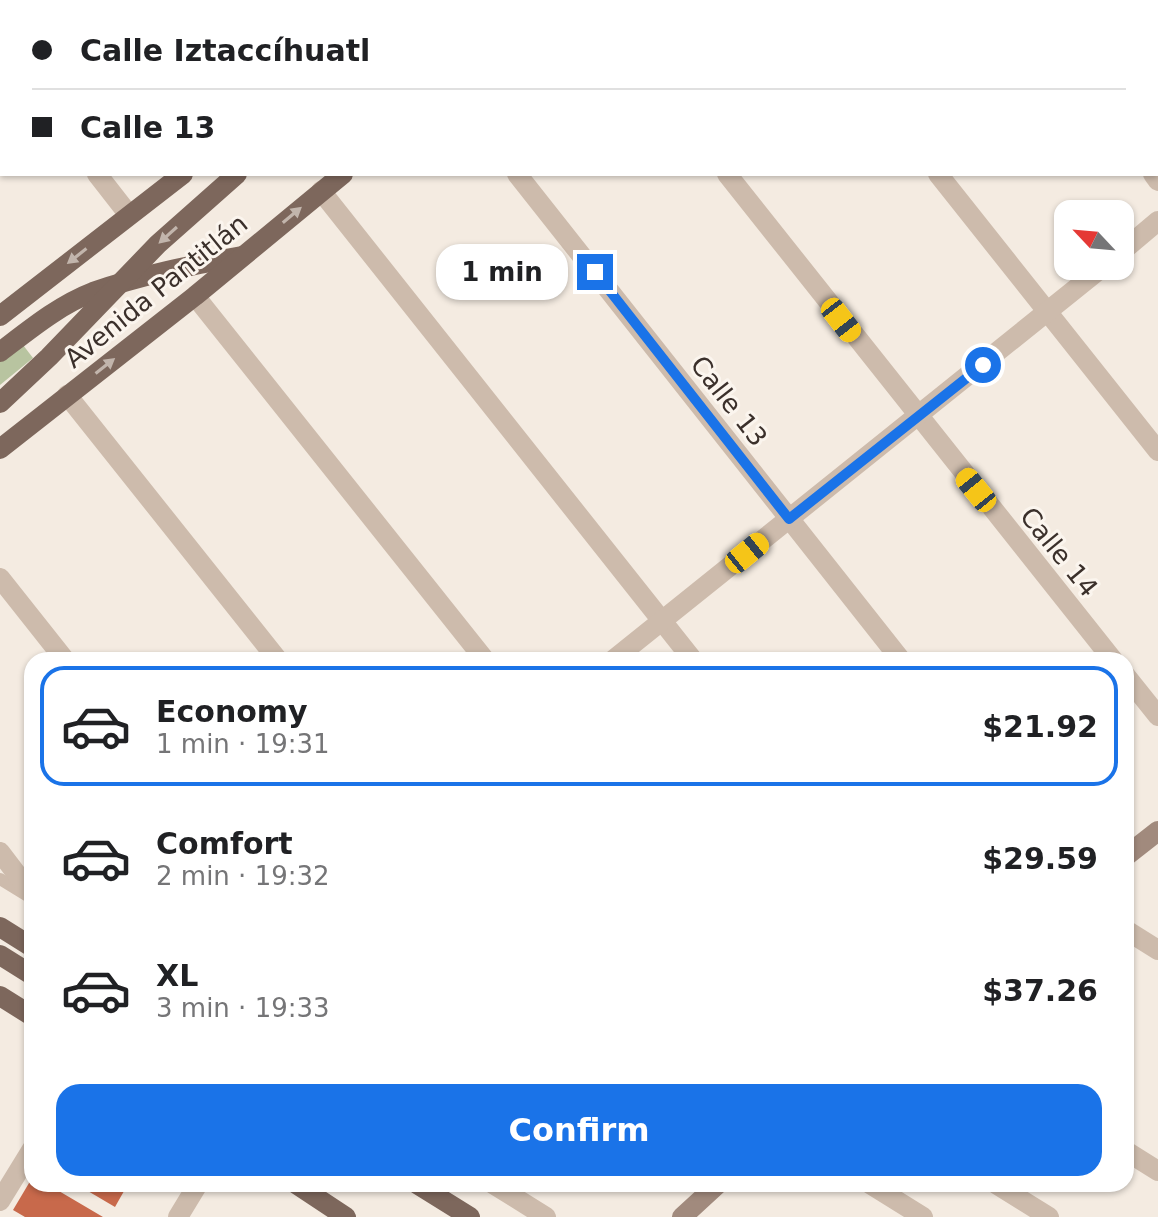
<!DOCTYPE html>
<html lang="en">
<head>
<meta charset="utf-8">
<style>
	:root { --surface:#fff; --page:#f6f6f6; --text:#202124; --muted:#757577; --line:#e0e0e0; --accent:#1a73e8 }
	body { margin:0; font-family:"DejaVu Sans",sans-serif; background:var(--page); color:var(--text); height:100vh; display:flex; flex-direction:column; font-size:30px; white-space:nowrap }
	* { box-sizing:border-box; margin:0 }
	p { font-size:26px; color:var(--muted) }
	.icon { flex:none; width:44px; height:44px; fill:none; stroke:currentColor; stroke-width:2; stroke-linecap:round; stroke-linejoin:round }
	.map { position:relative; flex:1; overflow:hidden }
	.side { position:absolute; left:24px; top:652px; width:1110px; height:540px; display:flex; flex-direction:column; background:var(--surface); border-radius:24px; box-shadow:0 2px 6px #0004 }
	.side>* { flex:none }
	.top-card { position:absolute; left:0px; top:0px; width:1158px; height:176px; box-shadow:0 2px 6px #0004; display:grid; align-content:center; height:176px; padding:0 32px; background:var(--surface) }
	.needle { width:52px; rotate:296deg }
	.tools { position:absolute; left:1054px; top:200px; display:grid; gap:16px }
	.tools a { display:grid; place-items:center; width:80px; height:80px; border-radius:16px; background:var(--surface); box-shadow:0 2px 6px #0004; font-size:40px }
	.end { position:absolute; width:36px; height:36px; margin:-18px; border:10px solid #1a73e8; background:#fff; box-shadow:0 0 0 4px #fff }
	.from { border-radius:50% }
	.bubble { position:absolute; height:56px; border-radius:24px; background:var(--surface); box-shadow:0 2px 6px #0004; font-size:26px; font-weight:600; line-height:56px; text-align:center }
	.car { position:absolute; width:24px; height:48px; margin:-24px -12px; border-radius:10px; box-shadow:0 0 6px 2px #0007; background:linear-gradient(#f5c518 24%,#345 0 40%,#f5c518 0 76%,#345 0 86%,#f5c518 0) }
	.top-card b { display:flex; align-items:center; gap:28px; height:76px; font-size:30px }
	.top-card b+b { border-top:2px solid var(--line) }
	.top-card i { width:20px; height:20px; background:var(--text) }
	ul { padding:14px 0 0; list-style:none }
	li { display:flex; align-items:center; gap:24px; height:120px; margin:0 16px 12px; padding:0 16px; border:4px solid transparent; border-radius:24px }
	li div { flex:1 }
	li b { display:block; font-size:30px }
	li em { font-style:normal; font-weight:600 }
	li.current { border-color:var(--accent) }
	li>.icon { width:72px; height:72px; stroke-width:1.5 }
	.action { display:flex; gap:16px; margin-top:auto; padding:16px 32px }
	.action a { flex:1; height:92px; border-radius:24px; background:var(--accent); color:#fff; font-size:32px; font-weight:600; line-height:92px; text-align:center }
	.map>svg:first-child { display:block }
</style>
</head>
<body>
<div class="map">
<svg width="1158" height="1217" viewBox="0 0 1158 1217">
	<rect width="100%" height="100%" fill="#f4ebe1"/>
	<!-- green -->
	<polygon fill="#b8c4a0" points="13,332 33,358 0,385 0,343"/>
	<!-- building -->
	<g fill="#c8694b">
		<polygon points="32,1178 32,1184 47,1184 103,1217 25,1217 13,1210"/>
		<polygon points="76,1184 128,1184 115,1207"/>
	</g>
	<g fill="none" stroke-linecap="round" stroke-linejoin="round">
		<!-- lane -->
		<polyline stroke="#cdbbac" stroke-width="12" points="0,879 28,896"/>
		<!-- street -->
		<g stroke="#cdbbac" stroke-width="20">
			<polyline points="163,0 164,2"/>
			<polyline points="377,0 379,2"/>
			<polyline points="591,0 592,2"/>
			<polyline points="799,0 800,2"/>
			<polyline points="1011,0 1013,2"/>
			<polyline points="0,54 2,56"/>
			<polyline points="97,174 129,215"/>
			<polyline points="517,174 901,660"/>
			<polyline points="727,174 1113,660"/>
			<polyline points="938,174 1158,451"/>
			<polyline points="1153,174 1158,181"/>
			<polyline points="321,191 693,660"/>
			<polyline points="1120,253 1158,221"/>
			<polyline points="195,296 485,660"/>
			<polyline points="67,395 278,660"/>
			<polyline points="0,578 65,660"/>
			<polyline points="613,660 1104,266"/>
			<polyline points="1126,676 1158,716"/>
			<polyline points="0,852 32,894"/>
			<polyline points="1126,930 1158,950"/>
			<polyline points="1126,1151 1158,1171"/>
			<polyline points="493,1184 546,1217"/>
			<polyline points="870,1184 923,1217"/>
			<polyline points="996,1184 1049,1217"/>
			<polyline points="0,1201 32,1149"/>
			<polyline points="178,1217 198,1184"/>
		</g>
		<!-- secondary -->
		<g stroke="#a18a7d" stroke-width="20">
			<polyline points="1126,856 1158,831"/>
			<polyline points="682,1217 718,1184"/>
		</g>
		<!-- primary -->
		<g stroke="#7d675c" stroke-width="20">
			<polyline points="404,2 406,0"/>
			<polyline points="457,2 459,0"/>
			<polyline points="556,2 558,0"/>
			<polyline points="0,316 183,174"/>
			<path d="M0,352c29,-22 59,-47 93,-60 48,-17 100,-27 149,-36"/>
			<polyline points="0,403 49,357 158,244 237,174"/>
			<polyline points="0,449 195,296 343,174"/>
			<polyline points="0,927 32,947"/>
			<polyline points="0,955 32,975"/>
			<polyline points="0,996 32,1016"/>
			<polyline points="296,1184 346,1217"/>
			<polyline points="417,1184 470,1217"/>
		</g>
	</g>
	<!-- one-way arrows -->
	<defs><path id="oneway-solid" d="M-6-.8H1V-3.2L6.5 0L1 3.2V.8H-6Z" transform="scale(2)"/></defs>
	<g fill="#c2b5ac">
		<use href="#oneway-solid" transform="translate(292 215) rotate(-40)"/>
		<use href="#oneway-solid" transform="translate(168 235) rotate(138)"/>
		<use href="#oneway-solid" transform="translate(77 256) rotate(142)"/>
		<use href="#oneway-solid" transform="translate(105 366) rotate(-38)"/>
	</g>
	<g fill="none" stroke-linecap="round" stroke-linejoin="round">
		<!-- route -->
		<polyline stroke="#1a73e8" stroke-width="10" points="595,272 789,519 983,365"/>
	</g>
	<g text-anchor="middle" stroke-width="6" stroke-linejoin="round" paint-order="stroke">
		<!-- street labels -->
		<g font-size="26" fill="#3b302b" stroke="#fbf5ee">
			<text transform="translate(156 291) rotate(-39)" y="9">Avenida Pantitlán</text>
			<text transform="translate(729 401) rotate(52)" y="9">Calle 13</text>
			<text transform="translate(1059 552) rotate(51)" y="9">Calle 14</text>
		</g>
	</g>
</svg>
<div class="tools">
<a><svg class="needle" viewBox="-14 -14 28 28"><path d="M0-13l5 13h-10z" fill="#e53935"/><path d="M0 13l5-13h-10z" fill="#757577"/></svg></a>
</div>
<i class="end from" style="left:983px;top:365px"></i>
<i class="end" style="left:595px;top:272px"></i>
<div class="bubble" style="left:436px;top:244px;width:132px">1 min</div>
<i class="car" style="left:841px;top:320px;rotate:142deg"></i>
<i class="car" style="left:976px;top:490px;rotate:321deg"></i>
<i class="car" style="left:747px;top:553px;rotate:51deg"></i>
<div class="top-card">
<b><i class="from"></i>Calle Iztaccíhuatl</b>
<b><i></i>Calle 13</b>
</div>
<section class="side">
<ul>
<li class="current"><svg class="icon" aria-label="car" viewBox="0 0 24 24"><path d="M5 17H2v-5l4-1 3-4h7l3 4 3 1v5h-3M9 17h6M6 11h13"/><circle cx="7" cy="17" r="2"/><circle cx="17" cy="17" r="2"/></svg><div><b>Economy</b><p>1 min · 19:31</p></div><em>$21.92</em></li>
<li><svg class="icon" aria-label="car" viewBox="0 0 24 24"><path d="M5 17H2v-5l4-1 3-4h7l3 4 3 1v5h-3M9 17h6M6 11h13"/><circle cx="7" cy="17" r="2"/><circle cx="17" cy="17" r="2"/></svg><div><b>Comfort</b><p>2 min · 19:32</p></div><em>$29.59</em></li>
<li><svg class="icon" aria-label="car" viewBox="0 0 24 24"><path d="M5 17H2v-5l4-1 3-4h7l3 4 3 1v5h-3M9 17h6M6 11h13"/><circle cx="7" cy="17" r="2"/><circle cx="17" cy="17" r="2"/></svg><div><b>XL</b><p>3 min · 19:33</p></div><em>$37.26</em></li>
</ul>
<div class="action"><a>Confirm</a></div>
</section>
</div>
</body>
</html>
